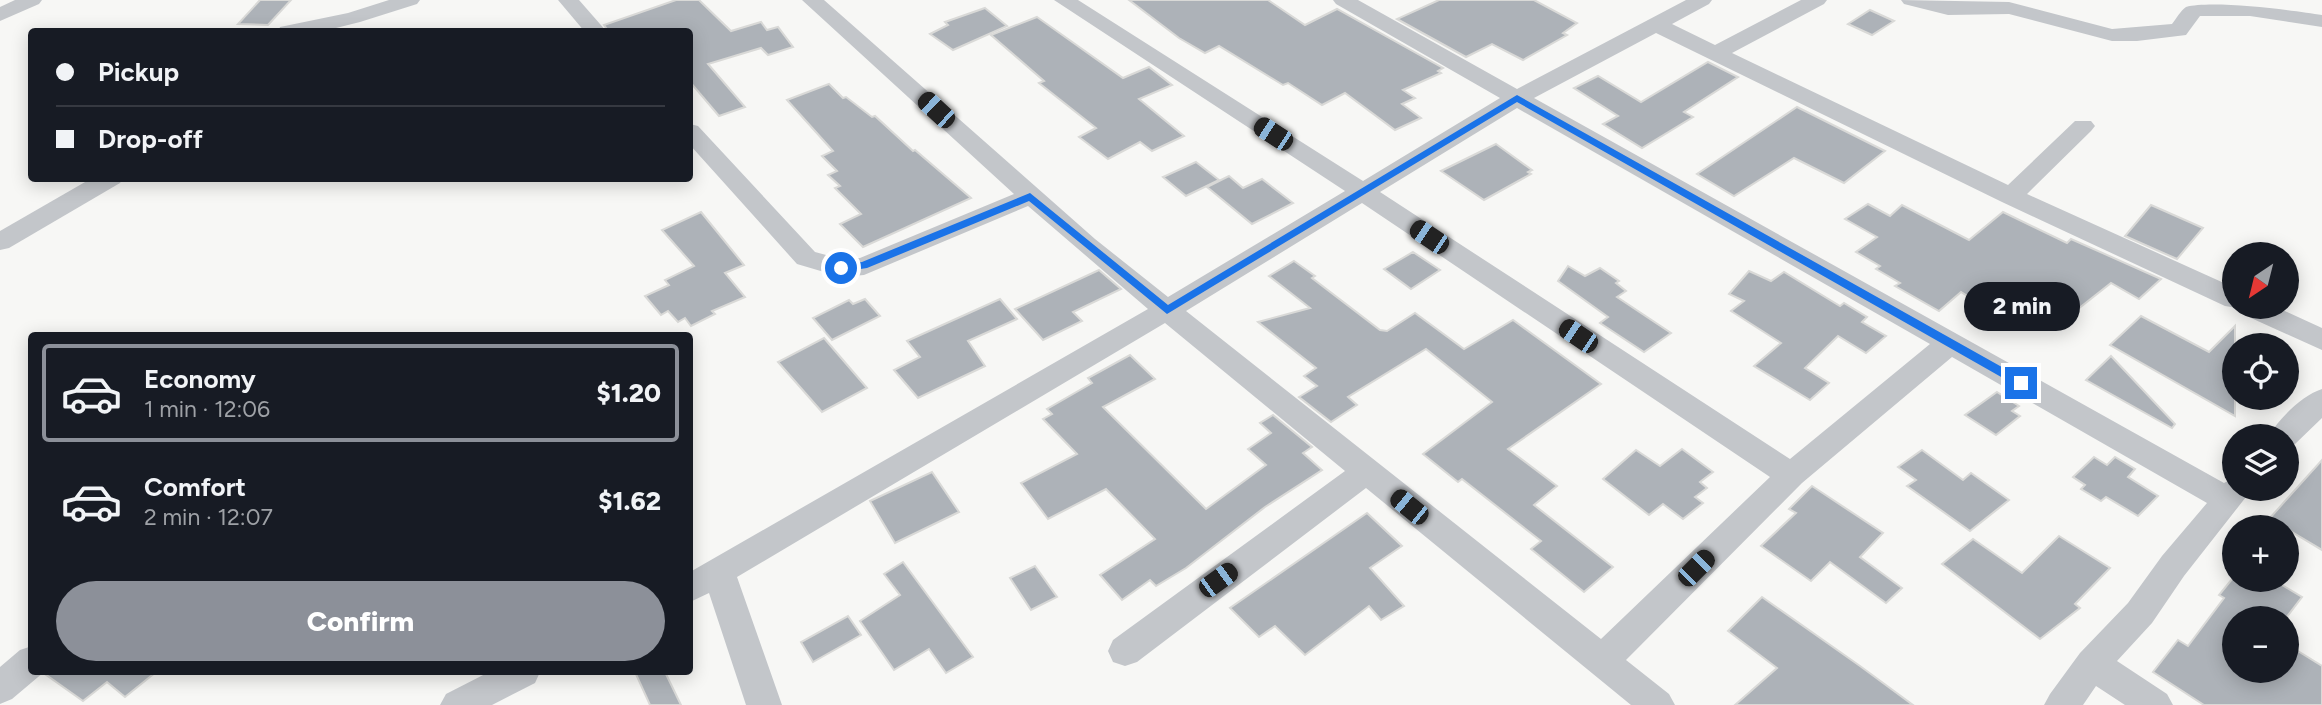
<!DOCTYPE html>
<html lang="en">
<head>
<meta charset="utf-8">
<style>
	:root { --surface:#171b24; --page:#242831; --text:#f1f3f6; --muted:#9ea1a6; --line:#363941; --accent:#8c9099 }
	body { margin:0; font-family:Figtree,sans-serif; background:var(--page); color:var(--text); height:100vh; display:flex; flex-direction:column; font-size:26px; white-space:nowrap }
	* { box-sizing:border-box; margin:0 }
	p { font-size:23px; color:var(--muted) }
	.icon { flex:none; width:38px; height:38px; fill:none; stroke:currentColor; stroke-width:2; stroke-linecap:round; stroke-linejoin:round }
	.map { position:relative; flex:1; overflow:hidden }
	.details { position:absolute; left:28px; top:332px; width:665px; height:343px; display:flex; flex-direction:column; background:var(--surface); border-radius:7px; box-shadow:0 4px 18px #0003 }
	.details>* { flex:none }
	.top-card { position:absolute; left:28px; top:28px; width:665px; height:154px; border-radius:7px; box-shadow:0 4px 18px #0003; display:grid; align-content:center; height:154px; padding:0 28px; background:var(--surface) }
	.needle { width:46px; rotate:215deg }
	.tools { position:absolute; left:2222px; top:242px; display:grid; gap:14px }
	.tools a { display:grid; place-items:center; width:77px; height:77px; border-radius:50%; background:var(--surface); box-shadow:0 4px 18px #0003; font-size:35px }
	.end { position:absolute; width:32px; height:32px; margin:-16px; border:9px solid #1a73e8; background:#fff; box-shadow:0 0 0 4px #fff }
	.from { border-radius:50% }
	.bubble { position:absolute; height:49px; border-radius:24px; background:var(--surface); box-shadow:0 4px 18px #0003; font-size:23px; font-weight:800; line-height:49px; text-align:center }
	.car { position:absolute; width:21px; height:42px; margin:-21px -10px; border-radius:9px; box-shadow:0 0 5px 2px #0007; background:linear-gradient(#222 24%,#8ab4d8 0 40%,#222 0 76%,#8ab4d8 0 86%,#222 0) }
	.top-card b { display:flex; align-items:center; gap:24px; height:66px; font-size:26px }
	.top-card b+b { border-top:2px solid var(--line) }
	.top-card i { width:18px; height:18px; background:var(--text) }
	ul { padding:12px 0 0; list-style:none }
	li { display:flex; align-items:center; gap:21px; height:98px; margin:0 14px 10px; padding:0 14px; border:4px solid transparent; border-radius:7px }
	li div { flex:1 }
	li b { display:block; font-size:26px }
	li em { font-style:normal; font-weight:800 }
	li.selected { border-color:var(--accent) }
	li>.icon { width:63px; height:63px; stroke-width:1.5 }
	.button { display:flex; gap:14px; margin-top:auto; padding:14px 28px }
	.button a { flex:1; height:80px; border-radius:42px; background:var(--accent); color:#fff; font-size:28px; font-weight:800; line-height:80px; text-align:center }
	.map>svg:first-child { display:block }
</style>
</head>
<body>
<div class="map">
<svg width="2322" height="705" viewBox="0 0 2322 705">
	<rect width="100%" height="100%" fill="#f7f7f5"/>
	<!-- building -->
	<g fill="#adb2b8" stroke="#d9d9d7" stroke-width="2">
		<polygon points="260,0 291,0 268,25 238,24"/>
		<polygon points="676,0 699,0 731,31 761,22 767,30 778,27 793,47 768,55 761,48 708,64 745,107 719,116 690,82 690,32 609,32 604,25"/>
		<polygon points="1129,0 1268,0 1305,25 1337,9 1443,68 1438,71 1441,73 1403,90 1415,98 1402,104 1421,118 1395,130 1345,93 1322,105 1288,83 1283,85 1219,46 1205,53 1179,38"/>
		<polygon points="1439,0 1534,0 1577,23 1563,33 1567,35 1523,60 1492,44 1466,57 1397,19"/>
		<polygon points="985,8 1007,26 953,50 930,34 948,25 945,22"/>
		<polygon points="1870,10 1894,21 1872,35 1848,24"/>
		<polygon points="1037,17 1123,78 1149,67 1172,85 1139,99 1184,136 1152,151 1140,142 1108,159 1079,137 1096,128 1039,83 1044,81 991,35"/>
		<polygon points="1708,62 1738,77 1684,112 1693,117 1642,148 1603,124 1618,116 1574,88 1598,76 1641,102"/>
		<polygon points="829,84 843,98 846,97 872,117 875,116 913,151 915,150 971,198 863,247 840,224 861,214 835,188 840,186 828,175 837,171 822,156 833,151 787,100"/>
		<polygon points="1797,107 1885,151 1844,183 1794,158 1734,196 1697,174"/>
		<polygon points="1496,144 1532,170 1528,172 1531,174 1484,200 1441,171"/>
		<polygon points="1196,162 1219,180 1186,196 1163,177"/>
		<polygon points="1229,176 1243,188 1262,179 1293,203 1252,224 1207,187"/>
		<polygon points="1868,204 1890,216 1902,205 1969,240 2003,212 2067,243 2071,239 2161,279 2139,299 2111,283 2064,320 2013,291 1998,301 1978,289 1969,297 1961,292 1939,311 1895,286 1900,283 1876,269 1880,266 1856,252 1877,237 1845,219"/>
		<polygon points="2151,205 2203,228 2177,259 2125,236"/>
		<polygon points="701,212 744,265 725,273 745,297 712,311 715,314 691,326 685,318 678,322 668,311 661,315 645,296 669,285 665,280 694,266 662,230"/>
		<polygon points="1413,252 1440,270 1411,289 1384,269"/>
		<polygon points="1294,261 1315,276 1312,278 1380,330 1387,331 1415,313 1464,349 1513,320 1601,384 1508,449 1557,486 1534,505 1613,567 1584,592 1531,549 1541,541 1462,479 1458,482 1423,454 1492,402 1426,349 1348,397 1357,405 1331,422 1299,397 1317,386 1304,376 1316,368 1258,322 1310,308 1269,276"/>
		<polygon points="1568,266 1585,276 1600,268 1619,281 1616,283 1626,291 1617,297 1671,333 1644,352 1600,323 1608,317 1558,281"/>
		<polygon points="1099,270 1121,289 1073,312 1082,321 1043,340 1015,309"/>
		<polygon points="1749,271 1771,281 1784,272 1840,306 1844,303 1867,317 1862,322 1886,336 1866,353 1838,336 1805,368 1829,383 1810,400 1754,366 1781,343 1731,311 1744,301 1729,294"/>
		<polygon points="865,299 880,316 832,340 813,318 849,300 853,304"/>
		<polygon points="1000,299 1017,319 968,341 985,366 918,398 894,370 920,357 907,341"/>
		<polygon points="2141,316 2209,352 2235,326 2235,416 2110,345"/>
		<polygon points="824,338 867,388 822,412 778,362"/>
		<polygon points="1130,355 1155,379 1103,407 1206,509 1266,465 1248,449 1271,433 1260,423 1273,415 1312,447 1303,453 1322,470 1265,507 1186,568 1156,586 1150,580 1122,600 1100,575 1155,539 1106,489 1048,519 1021,483 1077,454 1043,419 1052,414 1047,409 1092,383 1088,378"/>
		<polygon points="2111,356 2175,424 2172,428 2086,380"/>
		<polygon points="1997,392 2019,406 2012,411 2020,416 1996,435 1965,415"/>
		<polygon points="1682,449 1713,472 1700,482 1707,488 1695,497 1703,503 1683,519 1663,504 1649,515 1603,479 1636,450 1660,466"/>
		<polygon points="1922,450 1963,480 1971,473 2009,500 1970,531 1907,486 1916,480 1898,467"/>
		<polygon points="2094,457 2107,465 2115,457 2135,469 2128,477 2158,496 2138,516 2106,497 2101,501 2081,489 2085,485 2073,477"/>
		<polygon points="2322,460 2322,550 2287,529 2287,527 2269,519"/>
		<polygon points="932,472 959,512 895,543 870,501"/>
		<polygon points="1812,486 1883,533 1860,557 1902,588 1886,603 1830,562 1811,581 1761,546 1796,513 1789,509"/>
		<polygon points="1367,513 1402,546 1370,568 1404,606 1381,620 1369,606 1305,655 1275,626 1259,637 1230,608"/>
		<polygon points="2059,536 2110,568 2075,604 2080,608 2040,639 1942,564 1973,539 2022,573"/>
		<polygon points="903,562 973,657 946,673 929,649 894,670 860,621 900,595 884,574"/>
		<polygon points="1035,566 1057,597 1031,610 1010,578"/>
		<polygon points="2232,579 2272,579 2302,597 2286,618 2235,618 2235,670 2287,670 2287,657 2293,648 2322,666 2322,705 2204,705 2153,672 2178,640 2188,646 2224,598 2219,595"/>
		<polygon points="1762,597 1860,666 1913,705 1735,705 1777,668 1728,631"/>
		<polygon points="848,616 861,635 813,662 801,642"/>
		<polygon points="47,672 156,672 125,697 107,682 83,701 45,674"/>
		<polygon points="635,672 665,672 681,705 650,705"/>
	</g>
	<g fill="none" stroke-linecap="round" stroke-linejoin="round">
		<!-- minor -->
		<g fill="#c3c6ca" fill-rule="evenodd">
			<polygon points="15,0 42,0 39,4 0,21 0,7"/>
			<polygon points="389,0 420,0 417,4 360,22 320,32 278,32 280,27 348,13"/>
			<polygon points="558,0 579,0 607,32 585,32"/>
			<path d="M802,0h22l271,239 73,58 177,-106 -291,-191h24l285,181 137,-83 -164,-94 -3,-4h25l159,89 169,-89h26l-3,4 -37,20 43,21 86,-45h26l-3,4 -92,49 276,132 67,-64h16l4,5 -4,5 -64,63 208,94v18h39l48,22v22l-82,-37 -3,-5 -12,-2 -223,-104 -346,-169 -122,65 690,385 11,-6v11h18l-69,88 -32,47 -35,38 50,33 6,11h-48l-29,-19 -13,19h-39l6,-11 30,-41 48,-50 34,-47 45,-53 -255,-146 -150,126 -176,177 43,34 6,11h-44l-265,-217 -229,174 -12,4 -12,-4 -5,-11 5,-11 232,-169 -180,-148 -428,254 45,128h-36l-37,-112 -19,9v-30l458,-263 -120,-103 -164,69 -23,2 -44,-13 -107,-119v-21l8,2 117,126 26,7 19,-1 154,-64zM1517,108l413,236 -140,115 -410,-267zM1362,203l408,274 -169,162 -415,-328z"/>
			<path d="M1901,0l108,2 103,27 60,-5c4,-5 9,-14 14,-17 26,-7 106,3 136,8v12l-72,-11h-50l-14,19 -49,6h-25l-103,-27 -61,1 -44,-11z"/>
			<polygon points="92,178 123,178 120,183 9,248 0,250 0,231"/>
			<path d="M2322,389v29l-27,26 -8,2v-10h-18c10,-18 34,-41 53,-47z"/>
			<polygon points="32,646 32,672 44,672 12,699 0,704 0,667 20,650"/>
			<polygon points="489,672 540,672 535,683 492,705 440,705 446,694"/>
		</g>
	</g>
	<!-- route -->
	<polygon fill="#1a73e8" points="1517,95 2025,380 2025,386 2017,386 1517,102 1167,314 1029,201 867,268 841,272 836,268 841,265 862,262 1030,193 1168,305"/>
</svg>
<div class="tools">
<a><svg class="needle" viewBox="-14 -14 28 28"><path d="M0-13l5 13h-10z" fill="#e53935"/><path d="M0 13l5-13h-10z" fill="#9ea1a6"/></svg></a>
<a><svg class="icon" aria-label="locate" viewBox="0 0 24 24"><circle cx="12" cy="12" r="6"/><path d="M12 2v4M12 18v4M2 12h4M18 12h4"/></svg></a>
<a><svg class="icon" aria-label="layers" viewBox="0 0 24 24"><path d="M12 4l9 5-9 5-9-5zM3 14l9 5 9-5"/></svg></a>
<a>+</a>
<a>−</a>
</div>
<i class="end from" style="left:841px;top:268px"></i>
<i class="end" style="left:2021px;top:383px"></i>
<div class="bubble" style="left:1964px;top:282px;width:116px">2 min</div>
<i class="car" style="left:936px;top:110px;rotate:313deg"></i>
<i class="car" style="left:1273px;top:134px;rotate:303deg"></i>
<i class="car" style="left:1429px;top:237px;rotate:304deg"></i>
<i class="car" style="left:1578px;top:336px;rotate:304deg"></i>
<i class="car" style="left:1409px;top:507px;rotate:309deg"></i>
<i class="car" style="left:1696px;top:568px;rotate:45deg"></i>
<i class="car" style="left:1218px;top:580px;rotate:54deg"></i>
<div class="top-card">
<b><i class="from"></i>Pickup</b>
<b><i></i>Drop-off</b>
</div>
<section class="details">
<ul>
<li class="selected"><svg class="icon" aria-label="car" viewBox="0 0 24 24"><path d="M5 17H2v-5l4-1 3-4h7l3 4 3 1v5h-3M9 17h6M6 11h13"/><circle cx="7" cy="17" r="2"/><circle cx="17" cy="17" r="2"/></svg><div><b>Economy</b><p>1 min · 12:06</p></div><em>$1.20</em></li>
<li><svg class="icon" aria-label="car" viewBox="0 0 24 24"><path d="M5 17H2v-5l4-1 3-4h7l3 4 3 1v5h-3M9 17h6M6 11h13"/><circle cx="7" cy="17" r="2"/><circle cx="17" cy="17" r="2"/></svg><div><b>Comfort</b><p>2 min · 12:07</p></div><em>$1.62</em></li>
</ul>
<div class="button"><a>Confirm</a></div>
</section>
</div>
</body>
</html>
